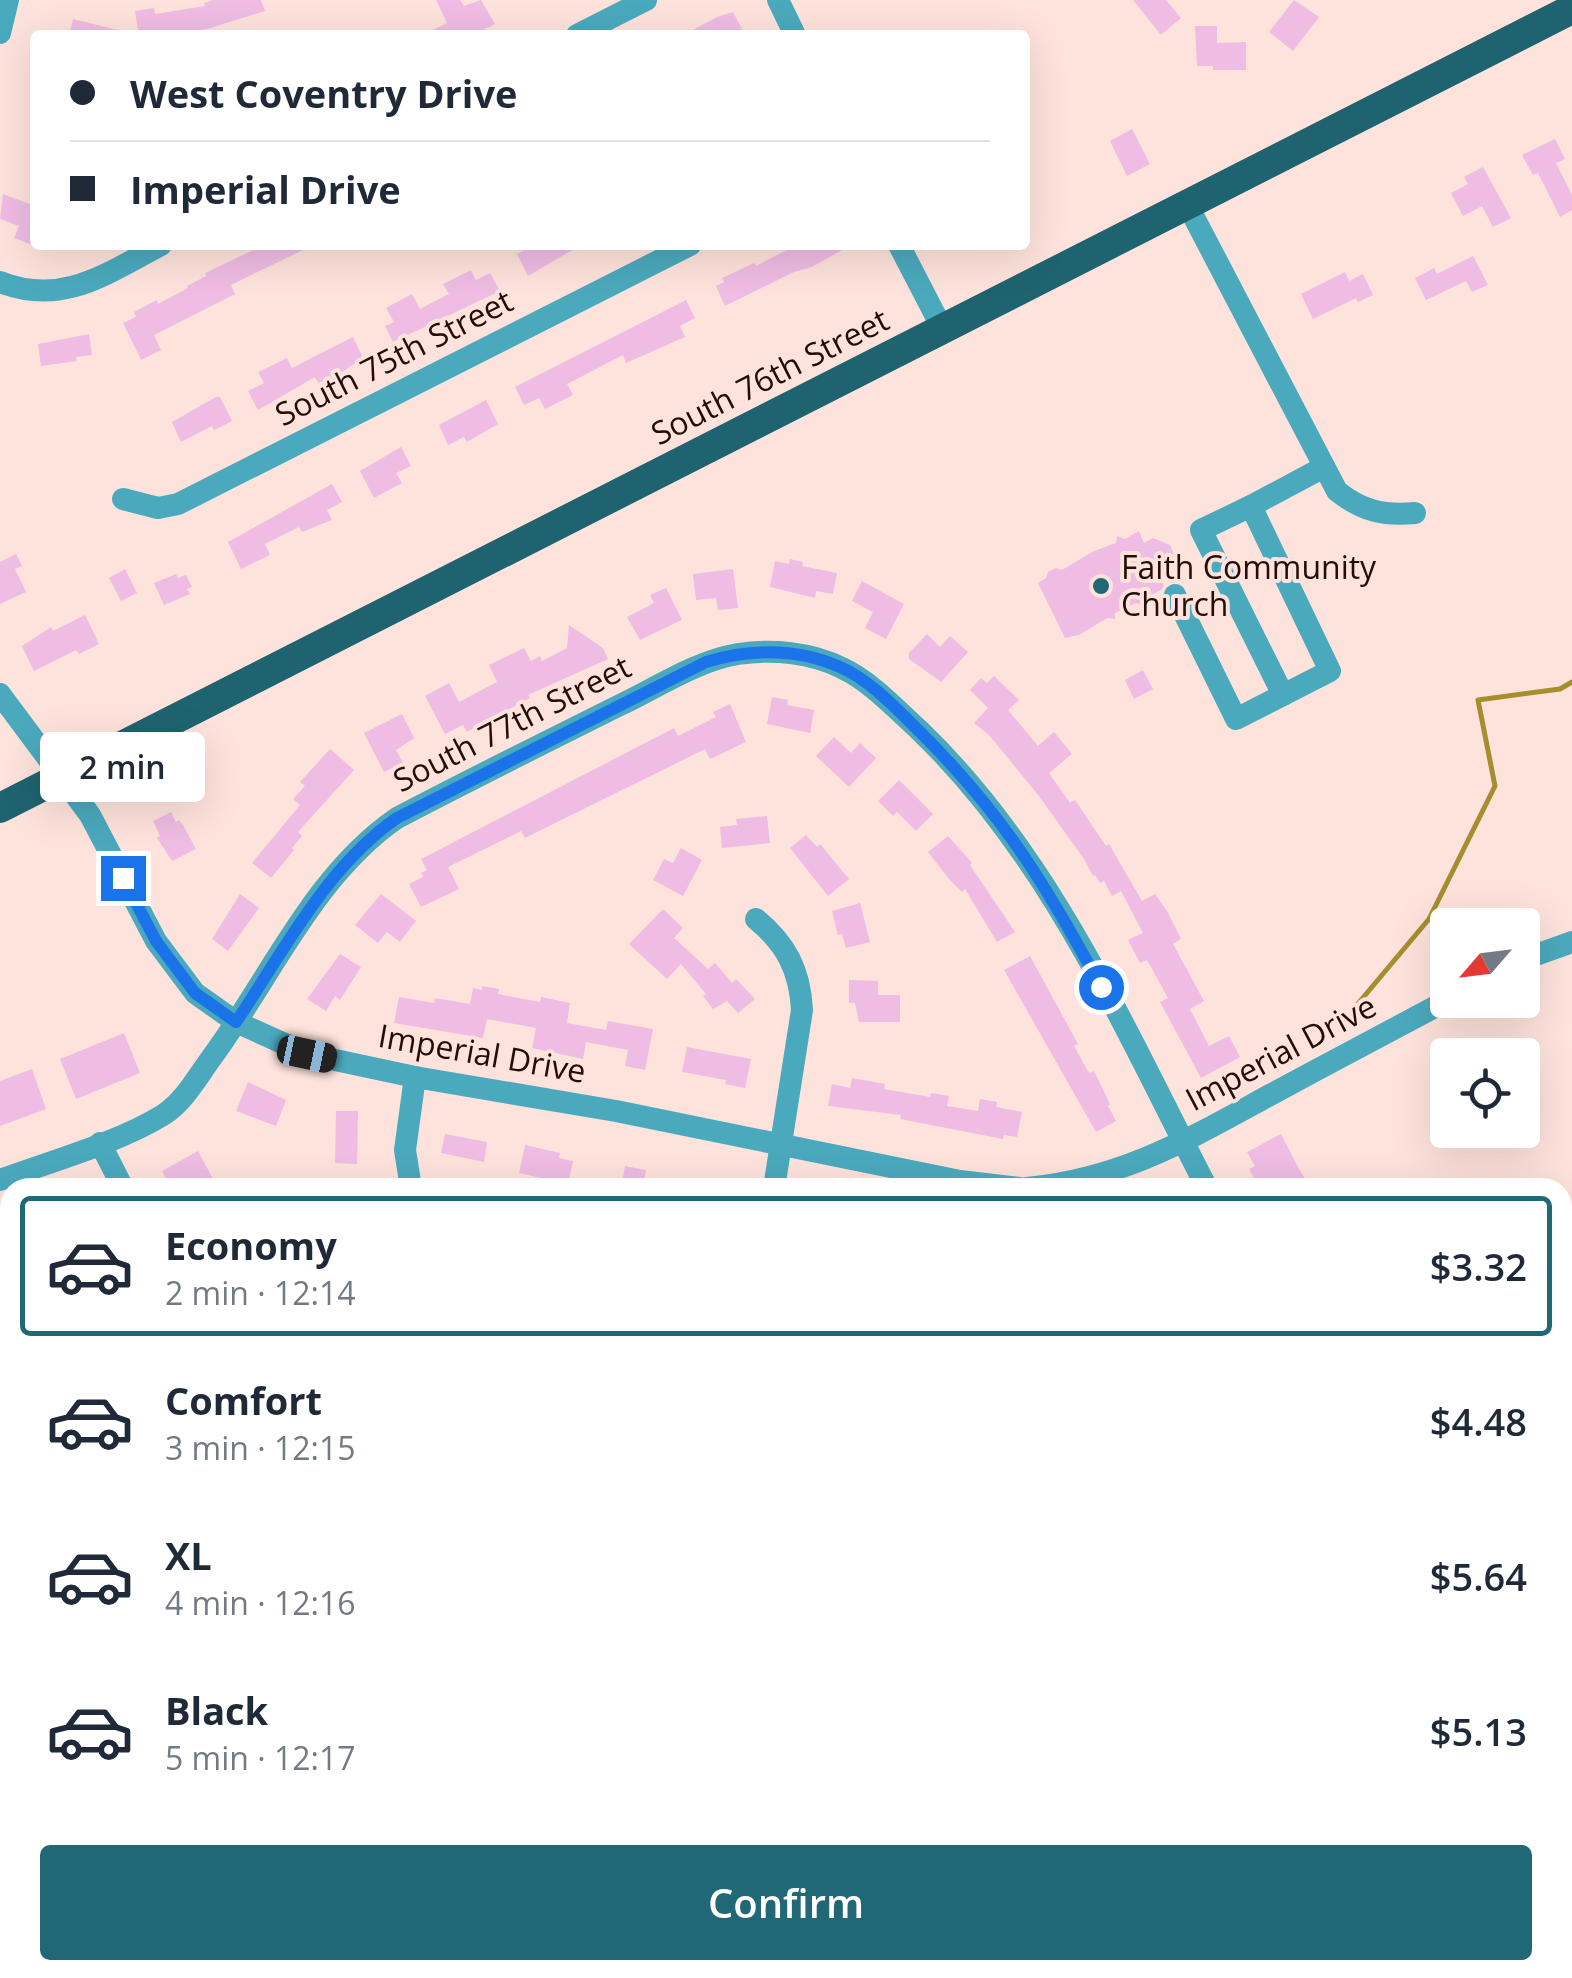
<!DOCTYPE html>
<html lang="en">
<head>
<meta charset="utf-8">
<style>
	:root { --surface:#fff; --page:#f2f2f3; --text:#1f2937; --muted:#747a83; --line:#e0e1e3; --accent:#216876 }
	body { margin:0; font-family:"Open Sans",sans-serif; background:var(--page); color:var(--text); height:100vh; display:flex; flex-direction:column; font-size:38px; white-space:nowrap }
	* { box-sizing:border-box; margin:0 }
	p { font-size:32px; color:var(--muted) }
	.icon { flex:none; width:55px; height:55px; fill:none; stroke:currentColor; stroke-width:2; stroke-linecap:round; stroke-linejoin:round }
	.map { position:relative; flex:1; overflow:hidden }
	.sheet { position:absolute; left:0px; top:1178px; width:1572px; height:802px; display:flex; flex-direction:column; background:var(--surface); border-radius:30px 30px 0 0; box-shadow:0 10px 40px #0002 }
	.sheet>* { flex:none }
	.banner { position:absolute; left:30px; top:30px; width:1000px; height:220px; border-radius:10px; box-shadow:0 10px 40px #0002; display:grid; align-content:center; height:220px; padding:0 40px; background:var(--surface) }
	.needle { width:65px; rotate:242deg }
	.controls { position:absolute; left:1430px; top:908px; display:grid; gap:20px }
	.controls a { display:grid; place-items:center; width:110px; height:110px; border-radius:10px; background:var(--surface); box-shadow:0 10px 40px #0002; font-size:50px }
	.end { position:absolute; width:45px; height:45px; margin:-22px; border:12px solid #1a73e8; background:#fff; box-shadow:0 0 0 5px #fff }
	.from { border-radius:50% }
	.bubble { position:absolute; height:70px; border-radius:10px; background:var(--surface); box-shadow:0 10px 40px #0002; font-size:32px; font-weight:600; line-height:70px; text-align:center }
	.car { position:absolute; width:30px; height:60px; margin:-30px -15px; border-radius:12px; box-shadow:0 0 8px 2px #0007; background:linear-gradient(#222 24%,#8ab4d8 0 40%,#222 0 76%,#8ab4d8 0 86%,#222 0) }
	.banner b { display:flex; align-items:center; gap:35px; height:95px; font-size:38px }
	.banner b+b { border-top:2px solid var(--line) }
	.banner i { width:25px; height:25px; background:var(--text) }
	ul { padding:18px 0 0; list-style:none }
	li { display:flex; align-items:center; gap:30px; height:140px; margin:0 20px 15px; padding:0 20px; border:5px solid transparent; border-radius:10px }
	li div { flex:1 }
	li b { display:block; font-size:38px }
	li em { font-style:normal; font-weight:600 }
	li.current { border-color:var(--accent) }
	li>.icon { width:90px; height:90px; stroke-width:1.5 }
	.action { display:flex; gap:20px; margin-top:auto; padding:20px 40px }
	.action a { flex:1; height:115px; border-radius:10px; background:var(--accent); color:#fff; font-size:40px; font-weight:600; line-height:115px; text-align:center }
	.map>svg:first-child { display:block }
</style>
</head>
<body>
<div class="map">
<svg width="1572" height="1978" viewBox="0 0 1572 1978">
	<rect width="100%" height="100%" fill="#fee3dc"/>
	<!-- green -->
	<polygon fill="#fcc4b7" points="52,1970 434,1970 449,1978 36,1978"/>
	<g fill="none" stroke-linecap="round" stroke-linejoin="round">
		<!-- stream -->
		<polyline stroke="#a68e2e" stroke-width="5" points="1356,1006 1429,919 1495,786 1478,700 1560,689 1572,682"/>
	</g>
	<!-- building -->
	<g fill="#efbce4">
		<polygon points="213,0 261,0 265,11 207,29 171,35 139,35 135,11 154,8 155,14 205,6 204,3"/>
		<polygon points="436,0 460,0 464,6 481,0 495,24 473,35 423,35 447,23"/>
		<polygon points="1133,0 1166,0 1181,18 1161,35"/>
		<polygon points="1294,0 1319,17 1293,51 1269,32"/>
		<polygon points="733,12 745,35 683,35 717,17"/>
		<polygon points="73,19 118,30 117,35 69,35"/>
		<polygon points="1195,26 1217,26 1217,43 1246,42 1246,70 1213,70 1213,66 1197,66"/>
		<polygon points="1132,129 1150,164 1127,176 1110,141"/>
		<polygon points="1555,139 1565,159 1556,163 1572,195 1572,210 1560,217 1538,173 1533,175 1522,155"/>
		<polygon points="1483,167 1511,218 1493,227 1482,206 1463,216 1451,193 1468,184 1464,177"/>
		<polygon points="3,194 35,206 35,246 14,238 19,226 0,219"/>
		<polygon points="264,245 313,245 231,285 235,294 154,335 161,350 141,360 123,323 136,317 134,312 157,300 158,304 188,288 187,286 206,276 205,273"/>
		<polygon points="535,245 581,245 528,276 517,254"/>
		<polygon points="796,245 851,245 812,267 794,272 725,306 716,286 724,282 722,278 754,263 756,266"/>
		<polygon points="1473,256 1488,285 1472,292 1466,281 1426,300 1415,278 1434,268 1437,274"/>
		<polygon points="471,270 476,280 490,273 500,291 393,342 385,326 394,322 386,308 412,294 420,309 449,294 443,284"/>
		<polygon points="1345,272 1349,281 1363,274 1373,295 1358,302 1356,298 1313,319 1301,294"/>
		<polygon points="686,300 695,318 680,326 685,337 626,363 623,355 567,384 573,395 545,409 539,398 524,405 515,387"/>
		<polygon points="89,334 92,355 76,357 77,361 41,366 38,344"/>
		<polygon points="353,337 363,358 339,374 318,383 315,377 258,410 248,391 264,383 258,372 287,358 292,368"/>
		<polygon points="216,397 220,397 232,421 214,430 212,426 181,442 172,422"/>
		<polygon points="486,400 498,424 467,442 464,437 448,445 439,425"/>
		<polygon points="401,447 411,466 396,473 402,483 374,498 360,471"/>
		<polygon points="332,484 342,502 327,510 332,520 302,532 299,527 265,544 270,555 241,569 228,542"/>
		<polygon points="1139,531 1144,543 1153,538 1170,545 1174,554 1171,570 1159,576 1164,586 1161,590 1145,598 1142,605 1136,603 1115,613 1115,619 1107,618 1079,635 1065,638 1038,583 1046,578 1048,572 1056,568 1062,570 1094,551 1116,543 1117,536 1125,539"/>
		<polygon points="16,554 22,566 15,569 26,592 0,604 0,562"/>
		<polygon points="790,559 803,562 802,566 837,573 833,594 816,591 815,598 770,587 775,561 789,564"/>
		<polygon points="125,569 137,593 121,601 109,578"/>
		<polygon points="733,569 738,608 718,610 716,598 696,600 693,574"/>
		<polygon points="176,574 178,578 186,575 192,587 187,589 190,594 164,605 154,583"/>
		<polygon points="862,581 904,604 886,639 865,628 873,612 852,601"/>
		<polygon points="666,588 682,620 640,640 627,617 654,603 650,595"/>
		<polygon points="85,615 99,644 79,654 76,650 34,671 22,646 51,627 53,631"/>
		<polygon points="569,625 603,648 608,659 528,695 530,698 467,732 463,725 445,734 425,696 449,683 459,702 497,682 489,665 524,648 531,661 540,656 542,661 567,648"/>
		<polygon points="927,634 940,647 950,636 968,652 941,682 909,659 909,653"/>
		<polygon points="1143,670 1153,689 1134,699 1125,680"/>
		<polygon points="994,676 1019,700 1008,710 1038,746 1054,732 1072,754 1049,773 1070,803 1075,800 1106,846 1109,844 1142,901 1155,894 1167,911 1181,939 1173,944 1204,1001 1190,1009 1209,1046 1229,1036 1240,1057 1201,1078 1160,1002 1168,998 1147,960 1140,963 1128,940 1143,933 1121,891 1112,896 1104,881 1100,883 1095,875 1093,876 1084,859 1039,796 989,735 974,723 988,708 970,690 981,678 987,683"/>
		<polygon points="772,697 788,700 787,705 814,710 810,733 767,724"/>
		<polygon points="730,704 746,742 710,759 705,749 525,838 521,831 448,867 459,889 421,907 409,884 423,877 421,873 427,870 421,859 674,728 678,736 716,717 713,712"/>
		<polygon points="402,714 414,738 396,750 403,763 384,772 364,733"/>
		<polygon points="834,737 851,753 860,743 876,758 849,787 816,756"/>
		<polygon points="330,749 354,770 298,832 302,836 292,848 294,850 271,878 252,863 300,805 293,799 305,786 300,782"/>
		<polygon points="899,780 933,814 916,831 897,812 893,816 878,801"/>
		<polygon points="171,812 176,822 179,820 183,825 196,849 172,861 157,838 160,836 153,821"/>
		<polygon points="767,816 770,843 722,848 720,827 737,825 736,819"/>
		<polygon points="806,835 817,847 820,844 849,879 828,896 790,848"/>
		<polygon points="948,836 972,863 970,865 1015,932 997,942 965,889 962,892 949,879 928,852"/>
		<polygon points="681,848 702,860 683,896 653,880 664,859 673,863"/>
		<polygon points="240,894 259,908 228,951 212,939"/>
		<polygon points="381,894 416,921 400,942 387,932 378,943 355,925"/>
		<polygon points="860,903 870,942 846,948 842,934 838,935 832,911"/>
		<polygon points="663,909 683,928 674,938 708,969 715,963 732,983 736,979 755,999 738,1013 727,1001 713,1009 703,996 706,994 681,964 667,979 629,944"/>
		<polygon points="340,954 361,967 340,1000 335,996 326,1011 307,999"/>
		<polygon points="1030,956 1078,1044 1074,1046 1089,1073 1094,1071 1110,1104 1108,1106 1116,1121 1096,1132 1004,970"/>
		<polygon points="849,980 878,981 878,995 900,995 900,1022 859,1022 855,1003 849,1003"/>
		<polygon points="482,986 499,989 498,994 540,1002 541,997 570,1003 567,1023 606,1030 608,1021 653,1029 645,1070 625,1066 628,1050 586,1042 583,1059 532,1048 536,1028 487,1019 483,1038 394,1023 399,997 434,1003 435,998 470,1004 473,988 482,990"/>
		<polygon points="124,1033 140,1073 76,1099 60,1059"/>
		<polygon points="687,1047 751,1059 745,1088 725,1084 726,1080 682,1072"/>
		<polygon points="32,1069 46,1109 0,1126 0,1081"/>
		<polygon points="852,1078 885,1084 884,1089 930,1097 931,1093 949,1096 947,1106 978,1111 980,1099 997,1102 996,1107 1022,1112 1017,1137 1004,1135 1003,1139 900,1119 901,1115 828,1106 832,1084 850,1088"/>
		<polygon points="248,1082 286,1100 276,1126 236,1111"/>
		<polygon points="336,1111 358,1111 357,1164 335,1163"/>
		<polygon points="445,1134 487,1142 484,1162 441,1153"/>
		<polygon points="1281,1134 1299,1169 1311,1188 1290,1188 1286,1179 1271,1188 1259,1188 1249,1169 1255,1166 1247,1152"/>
		<polygon points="525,1145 560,1153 559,1158 573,1161 568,1184 519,1173"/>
		<polygon points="198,1151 218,1188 171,1188 162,1171"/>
		<polygon points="625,1166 646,1170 643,1188 621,1188"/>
	</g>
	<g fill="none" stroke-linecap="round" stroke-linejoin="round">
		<!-- minor -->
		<g stroke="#4ba9bd" stroke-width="22">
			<polyline points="778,0 795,35"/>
			<polyline points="0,33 8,0"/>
			<polyline points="577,35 646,0"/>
			<path d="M1187,204l150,287c25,20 47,25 78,22"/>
			<polyline points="899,245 942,328"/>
			<path d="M0,282c63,25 107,-9 161,-37"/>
			<polyline points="123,499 158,508 178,504 690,245"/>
			<polyline points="1251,506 1201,530 1283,695"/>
			<polyline points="1175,595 1236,719 1330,671 1251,506 1324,467"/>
			<polyline points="0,694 90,815 156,941 195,993 236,1022 307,1054 415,1077 616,1111 960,1181 1019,1188"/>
			<path d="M756,919c30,25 44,51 46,91l-28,178"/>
			<polyline points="1522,960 1572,942"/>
			<polyline points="100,1143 123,1188"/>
			<path d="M0,1180c49,-18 120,-38 163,-65 21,-13 35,-39 49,-58 59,-80 102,-182 185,-239 74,-39 149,-76 223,-113 38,-18 76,-44 118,-51 34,-5 72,-2 104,14 28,13 53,40 76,61 132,126 206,299 289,459"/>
			<polyline points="411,1188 405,1150 415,1077"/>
			<path d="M1027,1188c95,-9 162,-49 243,-93 59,-32 118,-63 178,-95"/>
			<polyline points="1562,1856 1572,1874"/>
			<polyline points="1562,1899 1572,1894"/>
			<polyline points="1100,1970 1105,1978"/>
			<polyline points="1440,1978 1449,1970"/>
		</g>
		<!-- major -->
		<polyline stroke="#1f6371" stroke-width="30" points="0,808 1572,9"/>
	</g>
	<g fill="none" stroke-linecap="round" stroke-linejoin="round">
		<!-- route -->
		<path stroke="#1a73e8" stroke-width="12" d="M123,878l33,63 39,52 41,29c48,-71 90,-155 161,-204l309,-156c44,-13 91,-14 134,5 26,11 51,36 71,56 87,84 134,159 190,264"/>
	</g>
	<!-- markers -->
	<circle fill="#216876" stroke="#fee3dc" stroke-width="4" cx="1101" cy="586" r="10"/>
	<g text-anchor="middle" stroke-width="8" stroke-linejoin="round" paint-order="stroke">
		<!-- street labels -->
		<g font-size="32" fill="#230d08" stroke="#fee3dc">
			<text transform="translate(394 358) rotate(-27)" y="11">South 75th Street</text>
			<text transform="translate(770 377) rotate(-27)" y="11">South 76th Street</text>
			<text transform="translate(512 724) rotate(-27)" y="11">South 77th Street</text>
			<text transform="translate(1281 1053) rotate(-28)" y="11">Imperial Drive</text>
			<text transform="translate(482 1054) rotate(10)" y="11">Imperial Drive</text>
		</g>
		<!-- poi labels -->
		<g font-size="32" fill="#230d08" stroke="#fee3dc" text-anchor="start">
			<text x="1121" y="579">Faith Community<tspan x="1121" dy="37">Church</tspan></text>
		</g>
	</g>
</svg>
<div class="controls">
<a><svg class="needle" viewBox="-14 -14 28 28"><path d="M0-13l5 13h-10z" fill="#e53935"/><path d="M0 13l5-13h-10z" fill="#747a83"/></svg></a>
<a><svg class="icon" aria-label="locate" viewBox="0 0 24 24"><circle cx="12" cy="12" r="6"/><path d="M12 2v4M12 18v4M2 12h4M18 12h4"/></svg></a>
</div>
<i class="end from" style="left:1101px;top:987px"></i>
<i class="end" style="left:123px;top:878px"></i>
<div class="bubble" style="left:40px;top:732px;width:165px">2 min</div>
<i class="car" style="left:307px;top:1054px;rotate:102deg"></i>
<div class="banner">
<b><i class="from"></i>West Coventry Drive</b>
<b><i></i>Imperial Drive</b>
</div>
<section class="sheet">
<ul>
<li class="current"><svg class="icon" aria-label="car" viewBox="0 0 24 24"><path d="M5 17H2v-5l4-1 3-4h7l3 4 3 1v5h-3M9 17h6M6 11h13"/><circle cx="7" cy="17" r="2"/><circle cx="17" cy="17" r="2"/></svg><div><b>Economy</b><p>2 min · 12:14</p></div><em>$3.32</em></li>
<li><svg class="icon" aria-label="car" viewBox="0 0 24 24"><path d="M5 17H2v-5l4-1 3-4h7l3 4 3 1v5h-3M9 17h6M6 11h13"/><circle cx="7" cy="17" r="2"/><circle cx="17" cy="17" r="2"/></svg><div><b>Comfort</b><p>3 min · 12:15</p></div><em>$4.48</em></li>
<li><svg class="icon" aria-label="car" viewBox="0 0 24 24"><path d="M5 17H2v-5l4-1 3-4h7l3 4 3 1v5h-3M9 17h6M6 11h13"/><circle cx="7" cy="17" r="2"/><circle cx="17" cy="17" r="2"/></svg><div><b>XL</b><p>4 min · 12:16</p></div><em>$5.64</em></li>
<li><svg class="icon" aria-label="car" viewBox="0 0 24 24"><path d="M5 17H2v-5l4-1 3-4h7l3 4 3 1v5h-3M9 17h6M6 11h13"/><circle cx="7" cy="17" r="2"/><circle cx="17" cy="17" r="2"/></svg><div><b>Black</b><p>5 min · 12:17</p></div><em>$5.13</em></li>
</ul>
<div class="action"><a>Confirm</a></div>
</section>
</div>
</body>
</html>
